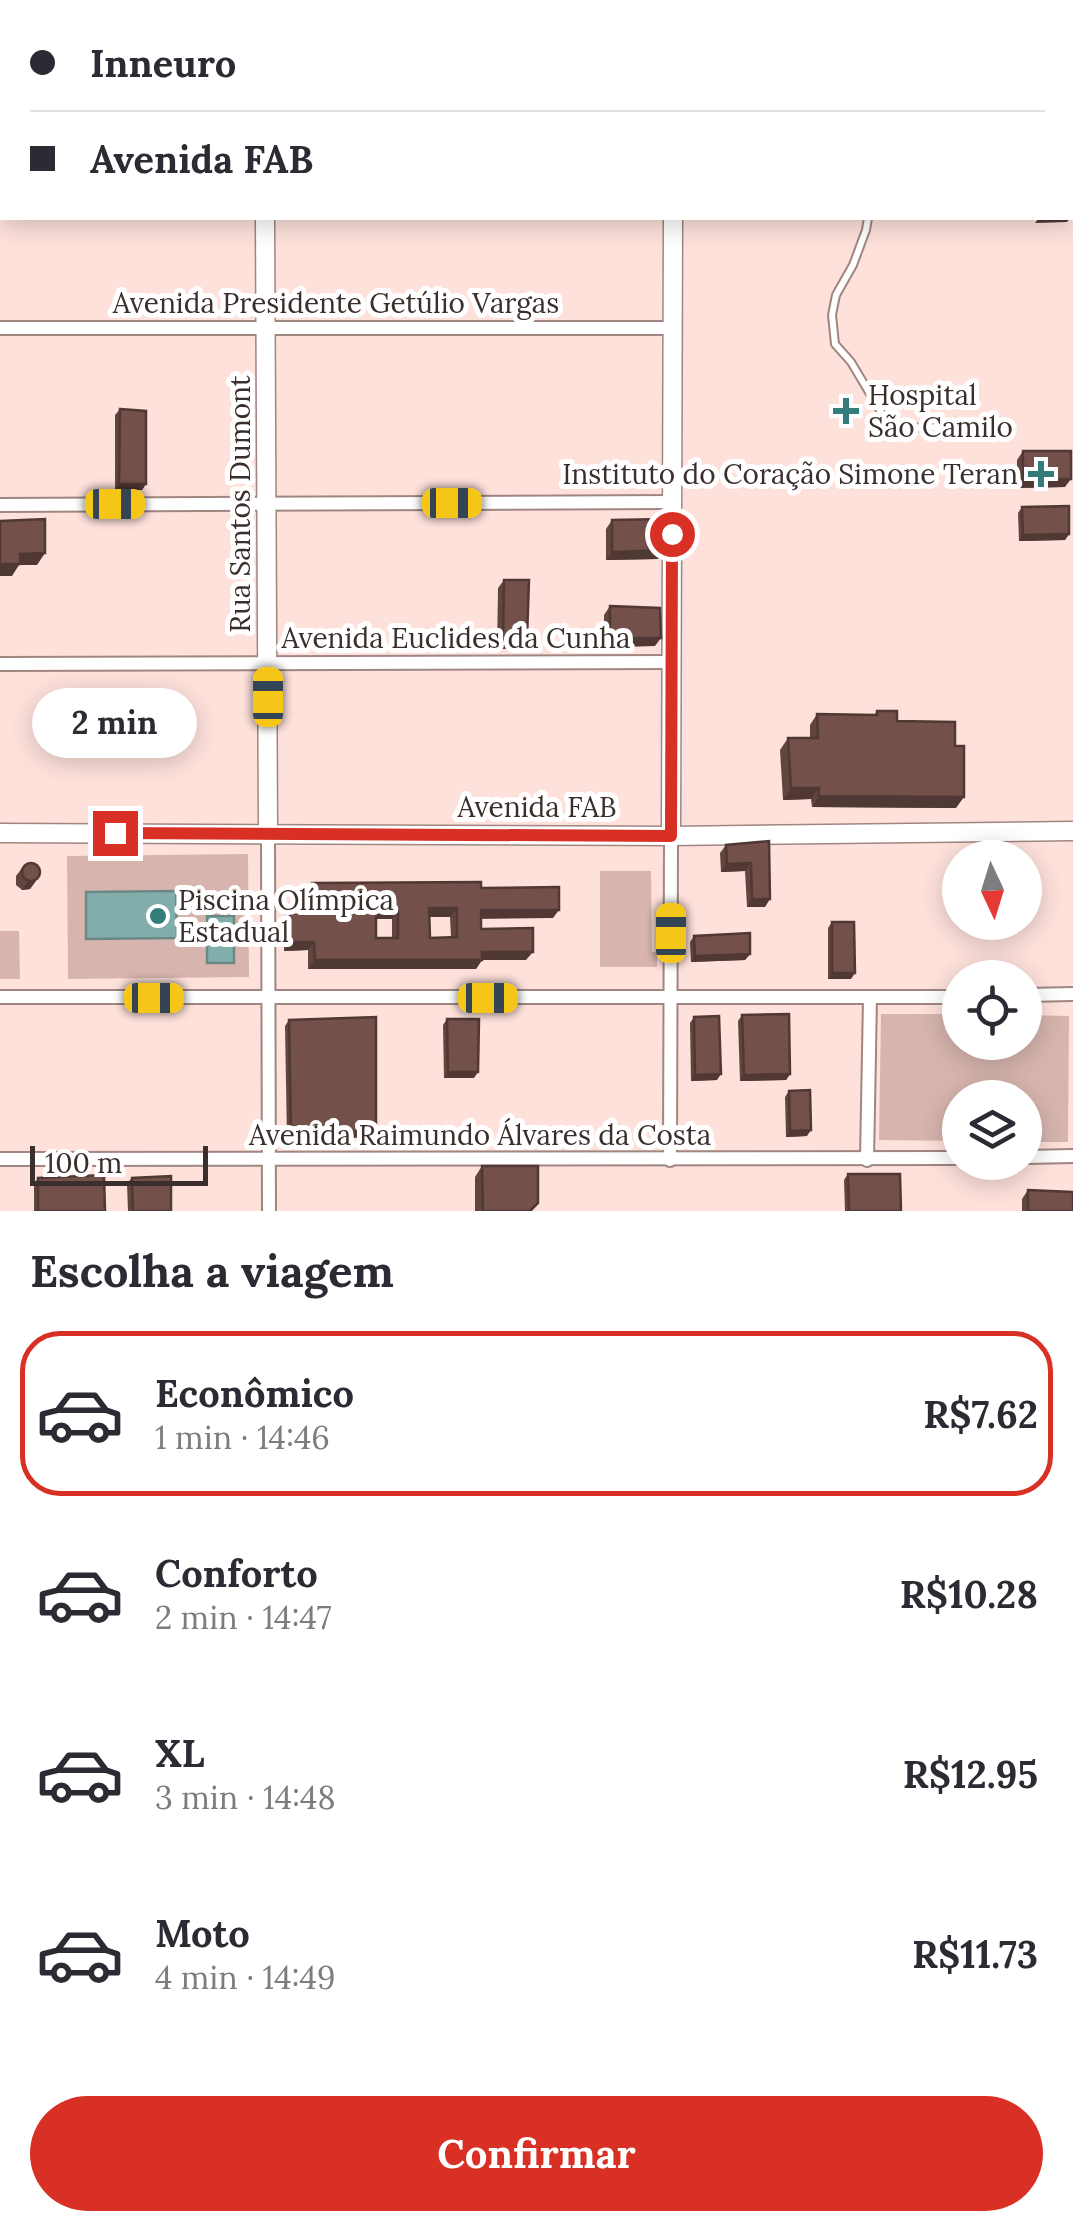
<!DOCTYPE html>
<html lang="pt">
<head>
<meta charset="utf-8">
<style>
	:root { --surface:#fff; --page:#f7f7f7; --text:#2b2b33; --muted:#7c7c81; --line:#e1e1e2; --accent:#d93025 }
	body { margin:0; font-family:Lora,serif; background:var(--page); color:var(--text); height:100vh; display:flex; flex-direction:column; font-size:38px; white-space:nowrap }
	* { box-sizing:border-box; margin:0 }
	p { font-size:32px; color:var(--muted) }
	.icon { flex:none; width:55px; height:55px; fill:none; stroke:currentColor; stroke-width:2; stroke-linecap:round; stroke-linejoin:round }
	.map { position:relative; height:1211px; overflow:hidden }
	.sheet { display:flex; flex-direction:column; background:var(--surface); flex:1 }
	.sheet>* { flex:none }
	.banner { position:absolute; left:0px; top:0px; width:1075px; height:220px; box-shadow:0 5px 25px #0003; display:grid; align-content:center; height:220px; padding:0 30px; background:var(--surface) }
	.needle { width:65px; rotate:176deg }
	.fabs { position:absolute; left:942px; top:840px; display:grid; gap:20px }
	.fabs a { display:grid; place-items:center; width:100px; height:100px; border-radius:50%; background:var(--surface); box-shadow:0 5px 25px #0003; font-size:50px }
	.scale { position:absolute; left:30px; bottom:25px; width:178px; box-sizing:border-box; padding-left:10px; border:5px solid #3a2f2d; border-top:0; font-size:28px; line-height:35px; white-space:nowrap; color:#3a2f2d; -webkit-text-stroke:8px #fff; paint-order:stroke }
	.end { position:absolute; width:45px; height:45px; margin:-22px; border:12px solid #d93025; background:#fff; box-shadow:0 0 0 5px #fff }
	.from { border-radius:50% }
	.bubble { position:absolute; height:70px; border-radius:35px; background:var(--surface); box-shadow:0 5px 25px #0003; font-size:32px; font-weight:700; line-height:70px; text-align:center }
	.car { position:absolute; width:30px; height:60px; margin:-30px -15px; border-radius:12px; box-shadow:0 0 8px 2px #0007; background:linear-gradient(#f5c518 24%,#345 0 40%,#f5c518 0 76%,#345 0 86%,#f5c518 0) }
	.banner b { display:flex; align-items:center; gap:35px; height:95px; font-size:38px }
	.banner b+b { border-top:2px solid var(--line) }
	.banner i { width:25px; height:25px; background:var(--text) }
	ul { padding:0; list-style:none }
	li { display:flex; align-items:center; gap:30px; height:165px; margin:0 20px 15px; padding:0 10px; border:5px solid transparent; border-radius:40px }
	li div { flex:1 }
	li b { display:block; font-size:38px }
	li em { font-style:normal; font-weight:700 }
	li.on { border-color:var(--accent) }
	li>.icon { width:90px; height:90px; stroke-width:1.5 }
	h2 { padding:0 30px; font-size:45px; line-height:120px }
	.action { display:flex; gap:20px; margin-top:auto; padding:20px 30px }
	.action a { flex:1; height:115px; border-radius:60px; background:var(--accent); color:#fff; font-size:40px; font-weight:700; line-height:115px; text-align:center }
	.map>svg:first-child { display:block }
</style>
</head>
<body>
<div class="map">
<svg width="1073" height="1211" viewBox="0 0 1073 1211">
	<rect width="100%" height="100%" fill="#fee1db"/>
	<!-- green -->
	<g fill="#d7b5ae">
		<polygon points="248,854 249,977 68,979 67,856"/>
		<polygon points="600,871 651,871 652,952 657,952 657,967 600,967"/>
		<polygon points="0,931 19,931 20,979 0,979"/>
		<polygon points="881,1014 960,1014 960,1042 1025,1042 1025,1015 1069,1016 1068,1142 1025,1142 1025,1098 960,1098 960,1141 879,1140"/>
	</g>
	<!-- water -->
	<g fill="#81aeab" stroke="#6c8885" stroke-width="2.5">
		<polygon points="176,891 177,938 86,939 86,892"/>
		<rect x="207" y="916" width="27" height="47"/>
	</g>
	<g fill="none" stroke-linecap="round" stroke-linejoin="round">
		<defs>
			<polyline id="lane" points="868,218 866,230 853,265 836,295 832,315 835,344 851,362 885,419 899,428 949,427"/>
			<g id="street">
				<polyline points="0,160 2,160"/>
				<polyline points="0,328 673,328"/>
				<polyline points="0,505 672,502"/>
				<polyline points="0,664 672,662"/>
				<polyline points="268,832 269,1211"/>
				<polyline points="1025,995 1073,994"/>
				<polyline points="0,997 960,997"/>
				<polyline points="1025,1157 1073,1156"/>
				<polyline points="0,1159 960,1158"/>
				<polyline points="670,1160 671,836"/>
				<polyline points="867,1160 870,998"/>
			</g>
			<g id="secondary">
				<polyline points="0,1 758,2"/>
				<polyline points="1072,6 1073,6"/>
				<polyline points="265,218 268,832"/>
				<polyline points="0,833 671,836 1073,831"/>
				<polyline points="671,836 673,218"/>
			</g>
		</defs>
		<!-- lane casing -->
		<use href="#lane" stroke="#9f8681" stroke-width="10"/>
		<!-- street casing -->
		<use href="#street" stroke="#9f8681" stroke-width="16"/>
		<!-- secondary casing -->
		<use href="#secondary" stroke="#9f8681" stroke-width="21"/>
		<!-- lane -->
		<use href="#lane" stroke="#fff" stroke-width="6"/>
		<!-- street -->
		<use href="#street" stroke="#fff" stroke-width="12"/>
		<!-- secondary -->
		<use href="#secondary" stroke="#fff" stroke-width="18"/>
	</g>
	<!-- wall -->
	<g fill="#634540" fill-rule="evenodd">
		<polygon points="120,409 146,484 142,490 115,490 115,415"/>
		<polygon points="1023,451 1065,487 1017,488 1017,460"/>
		<polygon points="1022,507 1069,534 1065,540 1019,541 1018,513"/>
		<polygon points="612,520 664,550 658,559 606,560 606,529"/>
		<polygon points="504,580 521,648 497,649 498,588"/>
		<polygon points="610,606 655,646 604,647 604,615"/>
		<polygon points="877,711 897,721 956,808 812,807 811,799 783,800 780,750 788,738 810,738 810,725 817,714 874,715"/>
		<polygon points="769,841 765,907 747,907 745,871 721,872 720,853 726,845"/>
		<polygon points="22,868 40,874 30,889 22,890 16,885 16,876"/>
		<path d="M312,883l169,5 72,30h-72v11l45,31h-44l-6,9h-168v-19l-24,1v-37l6,-9h16v-14zM430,917h20l1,20 -21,1zM376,919h16v19h-16z"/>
		<polygon points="832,922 851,979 828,979 828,928"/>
		<polygon points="694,936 750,954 745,960 691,962 690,942"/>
		<polygon points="742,1015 790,1074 786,1080 740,1081 738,1021"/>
		<polygon points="694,1017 717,1080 691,1081 690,1023"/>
		<polygon points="447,1019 474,1078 444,1078 443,1025"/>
		<polygon points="289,1020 372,1137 287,1140 285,1026"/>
		<polygon points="789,1091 807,1136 786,1137 785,1097"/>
		<polygon points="482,1166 533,1211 475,1211 475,1177"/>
		<polygon points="848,1174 901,1211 845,1211 844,1180"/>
		<polygon points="38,1178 105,1211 34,1211 34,1184"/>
		<polygon points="132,1178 171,1211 128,1211 127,1183"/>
		<polygon points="1028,1190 1073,1211 1022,1211 1022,1199"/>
	</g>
	<!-- shaded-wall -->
	<g fill="#503834">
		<polygon points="1039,218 1070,218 1067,222 1035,223"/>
		<polygon points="1023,479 1071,479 1065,487 1017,488"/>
		<polygon points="119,484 146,484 142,490 115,490"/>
		<polygon points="1069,534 1065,540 1019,541 1023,535"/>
		<polygon points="664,550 658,559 606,560 612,552"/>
		<polygon points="45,553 37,565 19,565 12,576 0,576 0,564 20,554"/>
		<polygon points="610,638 661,638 655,646 604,647"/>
		<polygon points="527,639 521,648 497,649 503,640"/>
		<polygon points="791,788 819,788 811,799 783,800"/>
		<polygon points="819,796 964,797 956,808 812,807"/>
		<polygon points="751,863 745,871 721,872 727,864"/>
		<polygon points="28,881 36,881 30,889 22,890"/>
		<polygon points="752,899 770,899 765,907 747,907"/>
		<polygon points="429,908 457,908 450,917 423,917"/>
		<polygon points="376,910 398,910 392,919 370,919"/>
		<polygon points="481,910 559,910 553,918 475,919"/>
		<polygon points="290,942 314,942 308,950 284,951"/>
		<polygon points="482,952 533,952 526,960 482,960 476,969 308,969 315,960"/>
		<polygon points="750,954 745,960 691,962 695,956"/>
		<polygon points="832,973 855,973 851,979 828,979"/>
		<polygon points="448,1072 478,1072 474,1078 444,1078"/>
		<polygon points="721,1074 717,1080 691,1081 695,1075"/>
		<polygon points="790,1074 786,1080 740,1081 744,1075"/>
		<polygon points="811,1130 807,1136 786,1137 790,1131"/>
		<polygon points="376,1131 372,1137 287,1140 291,1134"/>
	</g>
	<!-- building -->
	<g fill="#73504a" stroke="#503834" stroke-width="2.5" fill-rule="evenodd">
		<polygon points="1072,13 1073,13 1072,210"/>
		<polygon points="120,409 146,411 146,484 119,484"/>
		<rect x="1023" y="451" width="48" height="28"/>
		<polygon points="1069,506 1069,534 1023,535 1022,507"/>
		<polygon points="45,519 45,553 20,554 20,564 0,564 0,521"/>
		<polygon points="664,519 664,550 612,552 612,520"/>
		<polygon points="504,580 529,580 527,639 503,640"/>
		<polygon points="610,606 660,608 661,638 610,638"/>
		<polygon points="877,711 897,711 897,721 955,722 955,746 964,746 964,797 819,796 819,788 791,788 788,738 818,738 817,714 877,715"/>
		<polygon points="769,841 770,899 752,899 751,863 727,864 726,845"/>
		<circle cx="31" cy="872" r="9"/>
		<path d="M481,882v6l78,-1v23h-78v19l52,-1v24h-51v8h-167l-1,-18h-24v-37h22v-22zM429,908h28v29l-27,1zM376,910h22v28h-22z"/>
		<polygon points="832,922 854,922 855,973 832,973"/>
		<polygon points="750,933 750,954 695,956 694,936"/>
		<polygon points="789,1014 790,1074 744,1075 742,1015"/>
		<polygon points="719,1016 721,1074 695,1075 694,1017"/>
		<polygon points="376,1017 376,1131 291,1134 289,1020"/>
		<polygon points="447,1019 479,1019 478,1072 448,1072"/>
		<polygon points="810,1090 811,1130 790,1131 789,1091"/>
		<polygon points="482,1166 538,1166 538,1203 530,1211 483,1211"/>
		<polygon points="848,1174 900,1174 901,1211 849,1211"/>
		<polygon points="104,1175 105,1211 38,1211 38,1178"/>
		<polygon points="171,1176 171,1211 133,1211 132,1178"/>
		<polygon points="1028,1190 1073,1192 1073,1211 1028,1211"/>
	</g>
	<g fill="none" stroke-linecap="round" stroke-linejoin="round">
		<!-- route -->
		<polyline stroke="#d93025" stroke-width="12" points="115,833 671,836 672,534"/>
	</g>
	<!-- markers -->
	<g fill="#347c79" stroke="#fff" stroke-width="4">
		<path d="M841 396h10v10h10v10h-10v10h-10v-10h-10v-10h10z"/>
		<path d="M1036 459h10v10h10v10h-10v10h-10v-10h-10v-10h10z"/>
		<circle cx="158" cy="916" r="10"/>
	</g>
	<g text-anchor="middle" stroke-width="10" stroke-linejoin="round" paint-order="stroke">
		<!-- street labels -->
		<g font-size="28" fill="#3a2f2d" stroke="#fff">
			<text x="336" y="313">Avenida Presidente Getúlio Vargas</text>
			<text transform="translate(240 504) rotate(-90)" y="10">Rua Santos Dumont</text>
			<text x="456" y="648">Avenida Euclides da Cunha</text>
			<text x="537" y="817">Avenida FAB</text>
			<text x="480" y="1145">Avenida Raimundo Álvares da Costa</text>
		</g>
		<!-- poi labels -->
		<g font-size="28" fill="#3a2f2d" stroke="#fff" text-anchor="start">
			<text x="868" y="405">Hospital<tspan x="868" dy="32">São Camilo</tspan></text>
			<text x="1018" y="484" text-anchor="end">Instituto do Coração Simone Teran</text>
			<text x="178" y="910">Piscina Olímpica<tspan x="178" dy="32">Estadual</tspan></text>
		</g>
	</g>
</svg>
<div class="fabs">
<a><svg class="needle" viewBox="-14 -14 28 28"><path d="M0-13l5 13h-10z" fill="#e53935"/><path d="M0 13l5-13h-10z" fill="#7c7c81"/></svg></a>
<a><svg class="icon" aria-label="locate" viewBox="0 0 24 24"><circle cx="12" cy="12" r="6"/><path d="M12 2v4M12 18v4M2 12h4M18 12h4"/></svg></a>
<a><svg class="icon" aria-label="layers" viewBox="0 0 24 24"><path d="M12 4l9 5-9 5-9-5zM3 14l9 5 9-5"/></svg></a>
</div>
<div class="scale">100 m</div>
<i class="end from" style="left:672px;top:534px"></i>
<i class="end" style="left:115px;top:833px"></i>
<div class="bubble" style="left:32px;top:688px;width:165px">2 min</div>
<i class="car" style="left:452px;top:503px;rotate:90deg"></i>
<i class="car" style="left:115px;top:504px;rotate:90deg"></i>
<i class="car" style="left:268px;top:697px;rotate:0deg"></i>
<i class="car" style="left:671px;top:933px;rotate:0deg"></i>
<i class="car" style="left:154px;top:998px;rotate:90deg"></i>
<i class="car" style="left:488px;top:998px;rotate:90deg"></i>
<div class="banner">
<b><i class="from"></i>Inneuro</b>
<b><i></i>Avenida FAB</b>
</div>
</div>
<section class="sheet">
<h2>Escolha a viagem</h2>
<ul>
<li class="on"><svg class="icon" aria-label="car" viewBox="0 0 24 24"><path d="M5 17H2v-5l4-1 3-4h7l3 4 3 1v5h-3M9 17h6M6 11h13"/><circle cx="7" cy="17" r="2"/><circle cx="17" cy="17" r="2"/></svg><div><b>Econômico</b><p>1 min · 14:46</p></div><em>R$7.62</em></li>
<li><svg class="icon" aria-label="car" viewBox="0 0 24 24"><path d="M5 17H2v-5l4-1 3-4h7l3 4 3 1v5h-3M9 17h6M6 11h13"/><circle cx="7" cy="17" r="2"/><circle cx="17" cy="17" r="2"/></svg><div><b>Conforto</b><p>2 min · 14:47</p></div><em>R$10.28</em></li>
<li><svg class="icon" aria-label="car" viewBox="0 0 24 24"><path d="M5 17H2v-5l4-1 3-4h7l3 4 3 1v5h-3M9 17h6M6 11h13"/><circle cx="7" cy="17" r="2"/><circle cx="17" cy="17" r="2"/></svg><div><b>XL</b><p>3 min · 14:48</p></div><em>R$12.95</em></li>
<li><svg class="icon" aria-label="car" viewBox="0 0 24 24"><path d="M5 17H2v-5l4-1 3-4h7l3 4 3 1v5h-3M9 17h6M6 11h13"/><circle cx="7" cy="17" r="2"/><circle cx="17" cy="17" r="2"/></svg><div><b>Moto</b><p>4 min · 14:49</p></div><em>R$11.73</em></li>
</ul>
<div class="action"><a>Confirmar</a></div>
</section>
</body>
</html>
